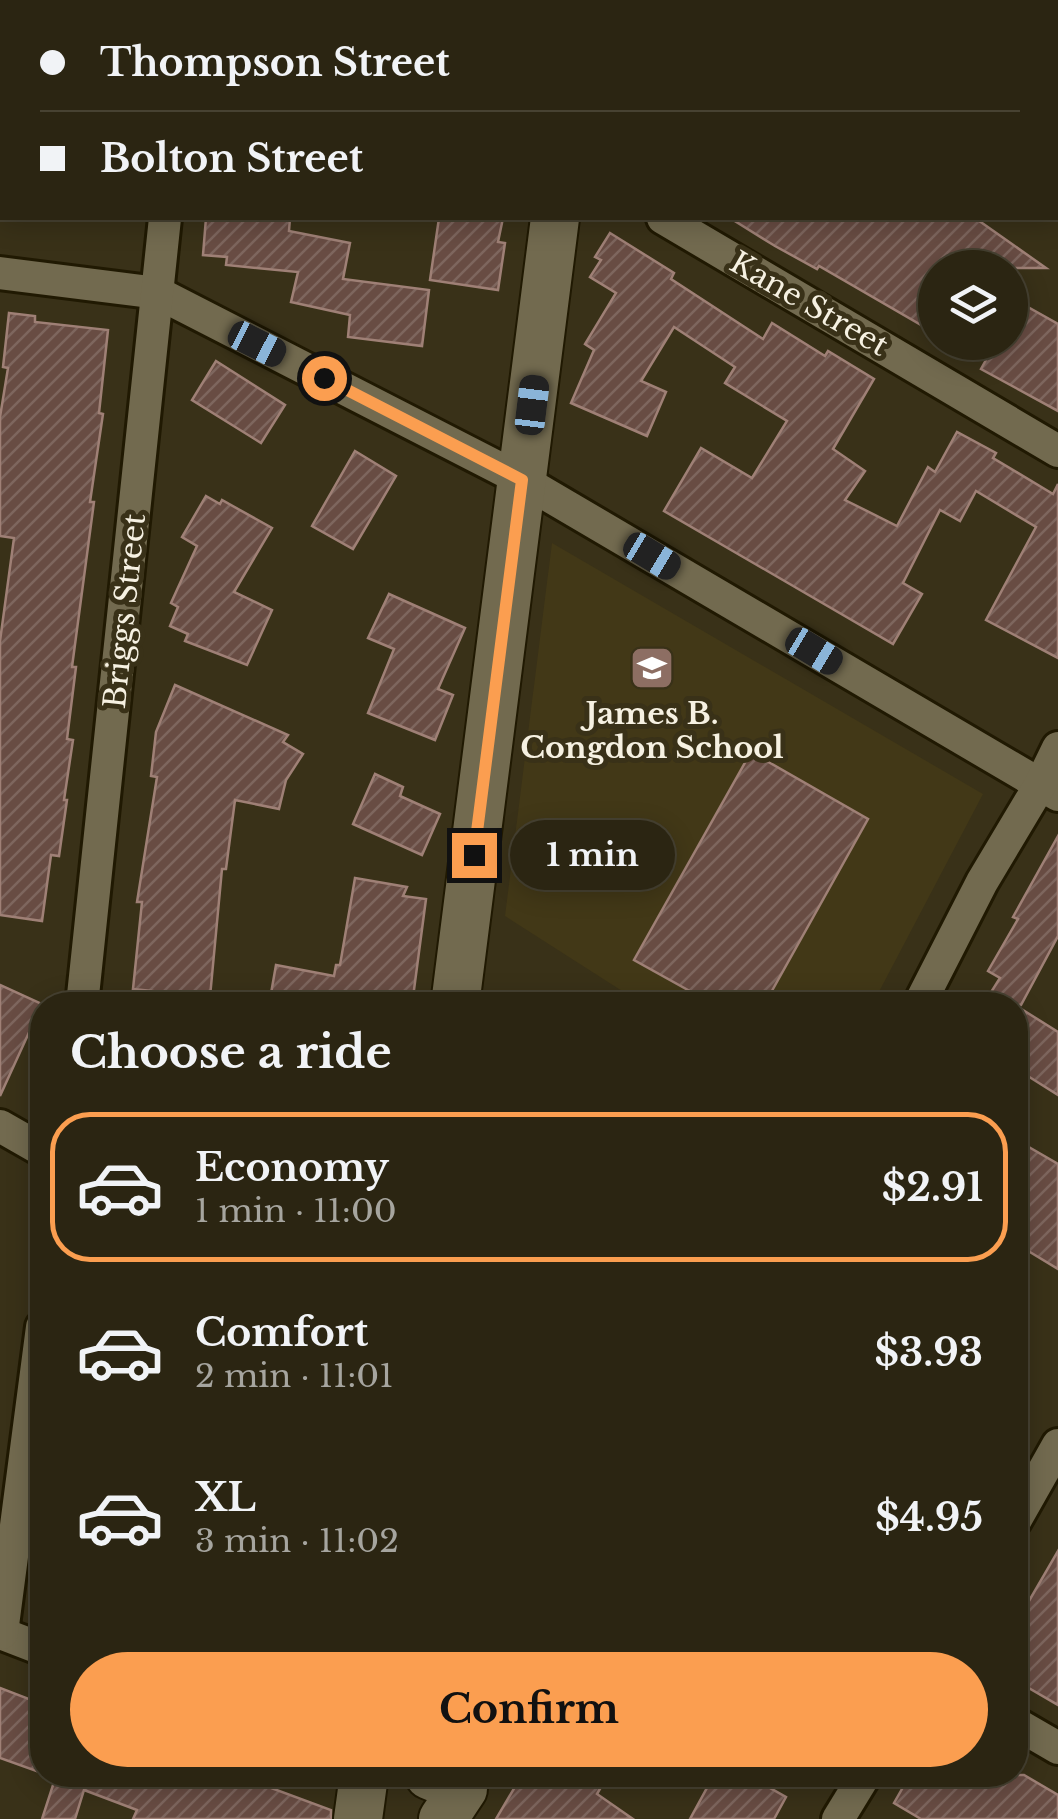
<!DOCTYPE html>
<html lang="en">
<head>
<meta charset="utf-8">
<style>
	:root { --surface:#2b2512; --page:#332d1b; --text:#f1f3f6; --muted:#a6a59f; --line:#474232; --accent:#fb9e50 }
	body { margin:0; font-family:"Libre Baskerville",serif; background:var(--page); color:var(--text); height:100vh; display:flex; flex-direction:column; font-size:38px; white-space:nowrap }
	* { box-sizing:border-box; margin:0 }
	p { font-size:32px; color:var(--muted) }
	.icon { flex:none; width:55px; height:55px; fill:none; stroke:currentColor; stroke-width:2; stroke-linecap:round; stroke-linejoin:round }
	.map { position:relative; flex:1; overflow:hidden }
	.side { position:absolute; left:30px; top:992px; width:998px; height:795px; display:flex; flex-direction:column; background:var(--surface); border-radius:40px; box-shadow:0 5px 25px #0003,0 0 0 2px var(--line) }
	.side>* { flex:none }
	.guide { position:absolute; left:0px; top:0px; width:1060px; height:220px; box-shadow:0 5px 25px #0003,0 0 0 2px var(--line); display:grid; align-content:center; height:220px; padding:0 40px; background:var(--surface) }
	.buttons { position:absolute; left:918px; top:250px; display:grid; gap:20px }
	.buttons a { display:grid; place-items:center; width:110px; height:110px; border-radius:50%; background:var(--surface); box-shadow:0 5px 25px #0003,0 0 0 2px var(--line); font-size:50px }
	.end { position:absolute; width:45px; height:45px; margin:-22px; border:12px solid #fb9e50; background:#111; box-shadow:0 0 0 5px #111 }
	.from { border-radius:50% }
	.bubble { position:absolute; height:70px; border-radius:35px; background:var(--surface); box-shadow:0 5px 25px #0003,0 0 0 2px var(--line); font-size:32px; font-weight:700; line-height:70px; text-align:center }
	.car { position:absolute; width:30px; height:60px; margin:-30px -15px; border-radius:12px; box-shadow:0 0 8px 2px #0007; background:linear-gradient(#222 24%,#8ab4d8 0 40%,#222 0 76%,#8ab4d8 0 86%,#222 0) }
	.guide b { display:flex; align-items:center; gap:35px; height:95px; font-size:38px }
	.guide b+b { border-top:2px solid var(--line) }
	.guide i { width:25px; height:25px; background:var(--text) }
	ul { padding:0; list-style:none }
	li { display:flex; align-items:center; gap:30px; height:150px; margin:0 20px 15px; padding:0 20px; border:5px solid transparent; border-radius:40px }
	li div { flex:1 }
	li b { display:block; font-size:38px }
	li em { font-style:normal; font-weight:700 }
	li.current { border-color:var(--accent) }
	li>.icon { width:90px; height:90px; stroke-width:1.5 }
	h2 { padding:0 40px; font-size:45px; line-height:120px }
	.cta { display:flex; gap:20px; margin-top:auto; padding:20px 40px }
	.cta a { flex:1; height:115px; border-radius:60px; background:var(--accent); color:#111; font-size:40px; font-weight:700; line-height:115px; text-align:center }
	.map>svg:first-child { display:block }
</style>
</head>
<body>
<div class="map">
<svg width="1058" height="1819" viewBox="0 0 1058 1819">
	<defs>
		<pattern id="building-hatch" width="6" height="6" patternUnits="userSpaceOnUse" patternTransform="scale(2.5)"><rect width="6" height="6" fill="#684c43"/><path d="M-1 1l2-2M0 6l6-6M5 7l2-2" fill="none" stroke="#7e665e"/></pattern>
	</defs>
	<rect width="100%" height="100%" fill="#393118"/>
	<!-- built -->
	<polygon fill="#423817" points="552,543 983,794 872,1005 644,1005 505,916"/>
	<!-- building -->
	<g fill="url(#building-hatch)" stroke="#9f8076" stroke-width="2.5">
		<polygon points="206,218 290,218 289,231 350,243 343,279 429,290 422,346 348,337 350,315 291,302 298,272 226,265 227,257 203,255"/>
		<polygon points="439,218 503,218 498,242 505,243 498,290 430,280"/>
		<polygon points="730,218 975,218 1046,268 935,268 935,333 819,266 817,269 775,246"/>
		<polygon points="610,233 674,273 671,279 763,339 772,323 825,356 828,351 874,379 833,449 865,471 845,500 897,526 928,467 935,472 957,432 996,453 993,458 1053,494 1058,484 1058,658 986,620 1036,527 976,491 960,521 940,510 903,583 922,594 893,644 664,511 701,448 752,478 787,421 725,383 735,367 674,327 641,381 666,392 647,436 571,403 594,350 585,344 616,293 590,277 601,260 595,257"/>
		<polygon points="1010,297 1058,324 1058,411 981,369 996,342 1010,342"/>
		<polygon points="9,313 35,316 35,322 108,330 99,413 103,414 90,502 94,502 72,667 76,667 67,739 73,740 64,800 67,800 59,856 51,855 42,921 0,915 0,641 14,538 0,536 0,417 8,368 3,367"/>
		<polygon points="216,361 285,405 261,443 192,400"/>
		<polygon points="355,451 396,476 353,549 312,526"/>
		<polygon points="206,496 220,504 222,500 272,528 234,592 272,610 247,665 185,641 188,634 170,626 178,607 171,603 197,546 182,537"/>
		<polygon points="389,594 465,628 438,689 453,695 435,740 368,713 394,649 368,638"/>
		<polygon points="175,685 288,735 283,742 303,754 286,780 279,809 235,800 226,869 222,869 210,997 133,989 142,902 137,902 157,777 151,776 156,732"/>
		<polygon points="751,752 868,819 764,1005 715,1005 634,960"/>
		<polygon points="375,774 403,787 400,796 440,814 422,855 353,824"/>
		<polygon points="1058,836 1058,936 1021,1005 983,1005 1000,978 988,971 1018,919 1013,917"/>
		<polygon points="355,878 407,887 403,896 426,899 412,1005 269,1005 276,965 334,976 336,965 340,965"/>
		<polygon points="0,985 42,1004 0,1096"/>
		<polygon points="1015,1005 1058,1032 1058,1095 1015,1068"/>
		<polygon points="1015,1139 1058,1164 1058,1269 1015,1243"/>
		<polygon points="1058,1551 1058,1705 1015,1680 1015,1625"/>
		<polygon points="0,1688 42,1704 42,1773 0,1758"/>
		<polygon points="51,1775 236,1775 331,1810 331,1819 133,1819 137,1810 84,1790 75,1819 42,1819 55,1779"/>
		<polygon points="522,1775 608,1775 597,1794 633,1819 496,1819"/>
		<polygon points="714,1775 747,1775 786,1797 774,1819 690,1819"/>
		<polygon points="910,1775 1024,1775 1058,1795 1058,1819 921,1819 894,1803"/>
	</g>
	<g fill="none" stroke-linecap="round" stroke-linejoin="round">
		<defs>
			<g id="street">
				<polyline points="982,0 986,2"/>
				<polyline points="186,2 187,0"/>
				<polyline points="1058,48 1058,49"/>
				<polyline points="663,218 1058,451"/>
				<polyline points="0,273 158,293 522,480 1058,795"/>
				<polyline points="82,1005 165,218"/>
				<polyline points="919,1005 982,882 1040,785 1058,748"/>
				<polyline points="0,1126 42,1150"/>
				<polyline points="1015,1521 1058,1445"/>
				<polyline points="0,1633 42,1649"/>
				<polyline points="2,1633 42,1327"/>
				<polyline points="1015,1723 1058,1748"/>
				<polyline points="838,1819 865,1775"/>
			</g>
			<g id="secondary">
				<polyline points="581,2 581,0"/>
				<polyline points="455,1005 555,218"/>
				<polyline points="429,1775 463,1789 443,1819"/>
				<polyline points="358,1819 364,1775"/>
			</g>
		</defs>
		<!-- street casing -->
		<use href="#street" stroke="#201902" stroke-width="38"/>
		<!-- secondary casing -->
		<use href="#secondary" stroke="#201902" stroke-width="52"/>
		<!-- street -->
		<use href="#street" stroke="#726a4f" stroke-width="32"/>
		<!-- secondary -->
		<use href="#secondary" stroke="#726a4f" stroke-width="48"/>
	</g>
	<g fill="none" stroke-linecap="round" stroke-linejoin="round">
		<!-- route -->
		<polyline stroke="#fb9e50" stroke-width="12" points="324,378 522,480 474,855"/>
	</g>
	<!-- icons -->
	<defs>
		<symbol id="school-square" viewBox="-11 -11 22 22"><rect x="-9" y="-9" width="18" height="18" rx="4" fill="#8d6e63" stroke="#393118"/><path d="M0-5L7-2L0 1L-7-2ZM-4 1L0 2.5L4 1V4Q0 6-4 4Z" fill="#fff"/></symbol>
	</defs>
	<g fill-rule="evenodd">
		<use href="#school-square" x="627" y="643" width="50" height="50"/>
	</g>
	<g text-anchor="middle" stroke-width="10" stroke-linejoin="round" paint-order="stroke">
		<!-- street labels -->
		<g font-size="30" fill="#f6f1e2" stroke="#393118">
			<text transform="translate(809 304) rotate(30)" y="10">Kane Street</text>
			<text transform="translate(125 611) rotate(-84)" y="10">Briggs Street</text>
		</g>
		<!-- poi labels -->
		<g font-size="30" font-weight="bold" fill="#f6f1e2" stroke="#393118">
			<text x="652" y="724">James B.<tspan x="652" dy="34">Congdon School</tspan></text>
		</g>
	</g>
</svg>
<div class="buttons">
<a><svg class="icon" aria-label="layers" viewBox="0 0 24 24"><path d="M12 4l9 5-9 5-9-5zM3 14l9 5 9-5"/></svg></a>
</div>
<i class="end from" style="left:324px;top:378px"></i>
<i class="end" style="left:474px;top:855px"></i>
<div class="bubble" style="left:510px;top:820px;width:165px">1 min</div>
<i class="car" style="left:257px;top:344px;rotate:117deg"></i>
<i class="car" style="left:532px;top:405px;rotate:7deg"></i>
<i class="car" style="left:652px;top:556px;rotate:121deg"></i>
<i class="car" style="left:814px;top:651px;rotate:121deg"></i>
<div class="guide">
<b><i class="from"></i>Thompson Street</b>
<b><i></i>Bolton Street</b>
</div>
<section class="side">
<h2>Choose a ride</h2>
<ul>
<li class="current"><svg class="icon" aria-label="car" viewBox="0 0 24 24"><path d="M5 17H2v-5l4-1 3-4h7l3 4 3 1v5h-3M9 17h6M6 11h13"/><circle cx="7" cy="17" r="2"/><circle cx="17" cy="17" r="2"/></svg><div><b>Economy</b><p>1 min · 11:00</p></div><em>$2.91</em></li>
<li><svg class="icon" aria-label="car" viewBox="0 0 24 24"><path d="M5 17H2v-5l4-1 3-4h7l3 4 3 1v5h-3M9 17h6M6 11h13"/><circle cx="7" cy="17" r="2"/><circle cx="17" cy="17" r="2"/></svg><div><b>Comfort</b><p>2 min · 11:01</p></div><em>$3.93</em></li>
<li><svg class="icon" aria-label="car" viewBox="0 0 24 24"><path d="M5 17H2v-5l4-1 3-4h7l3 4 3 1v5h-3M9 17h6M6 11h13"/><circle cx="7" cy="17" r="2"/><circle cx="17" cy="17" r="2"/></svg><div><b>XL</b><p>3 min · 11:02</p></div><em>$4.95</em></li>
</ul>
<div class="cta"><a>Confirm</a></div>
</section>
</div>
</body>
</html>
